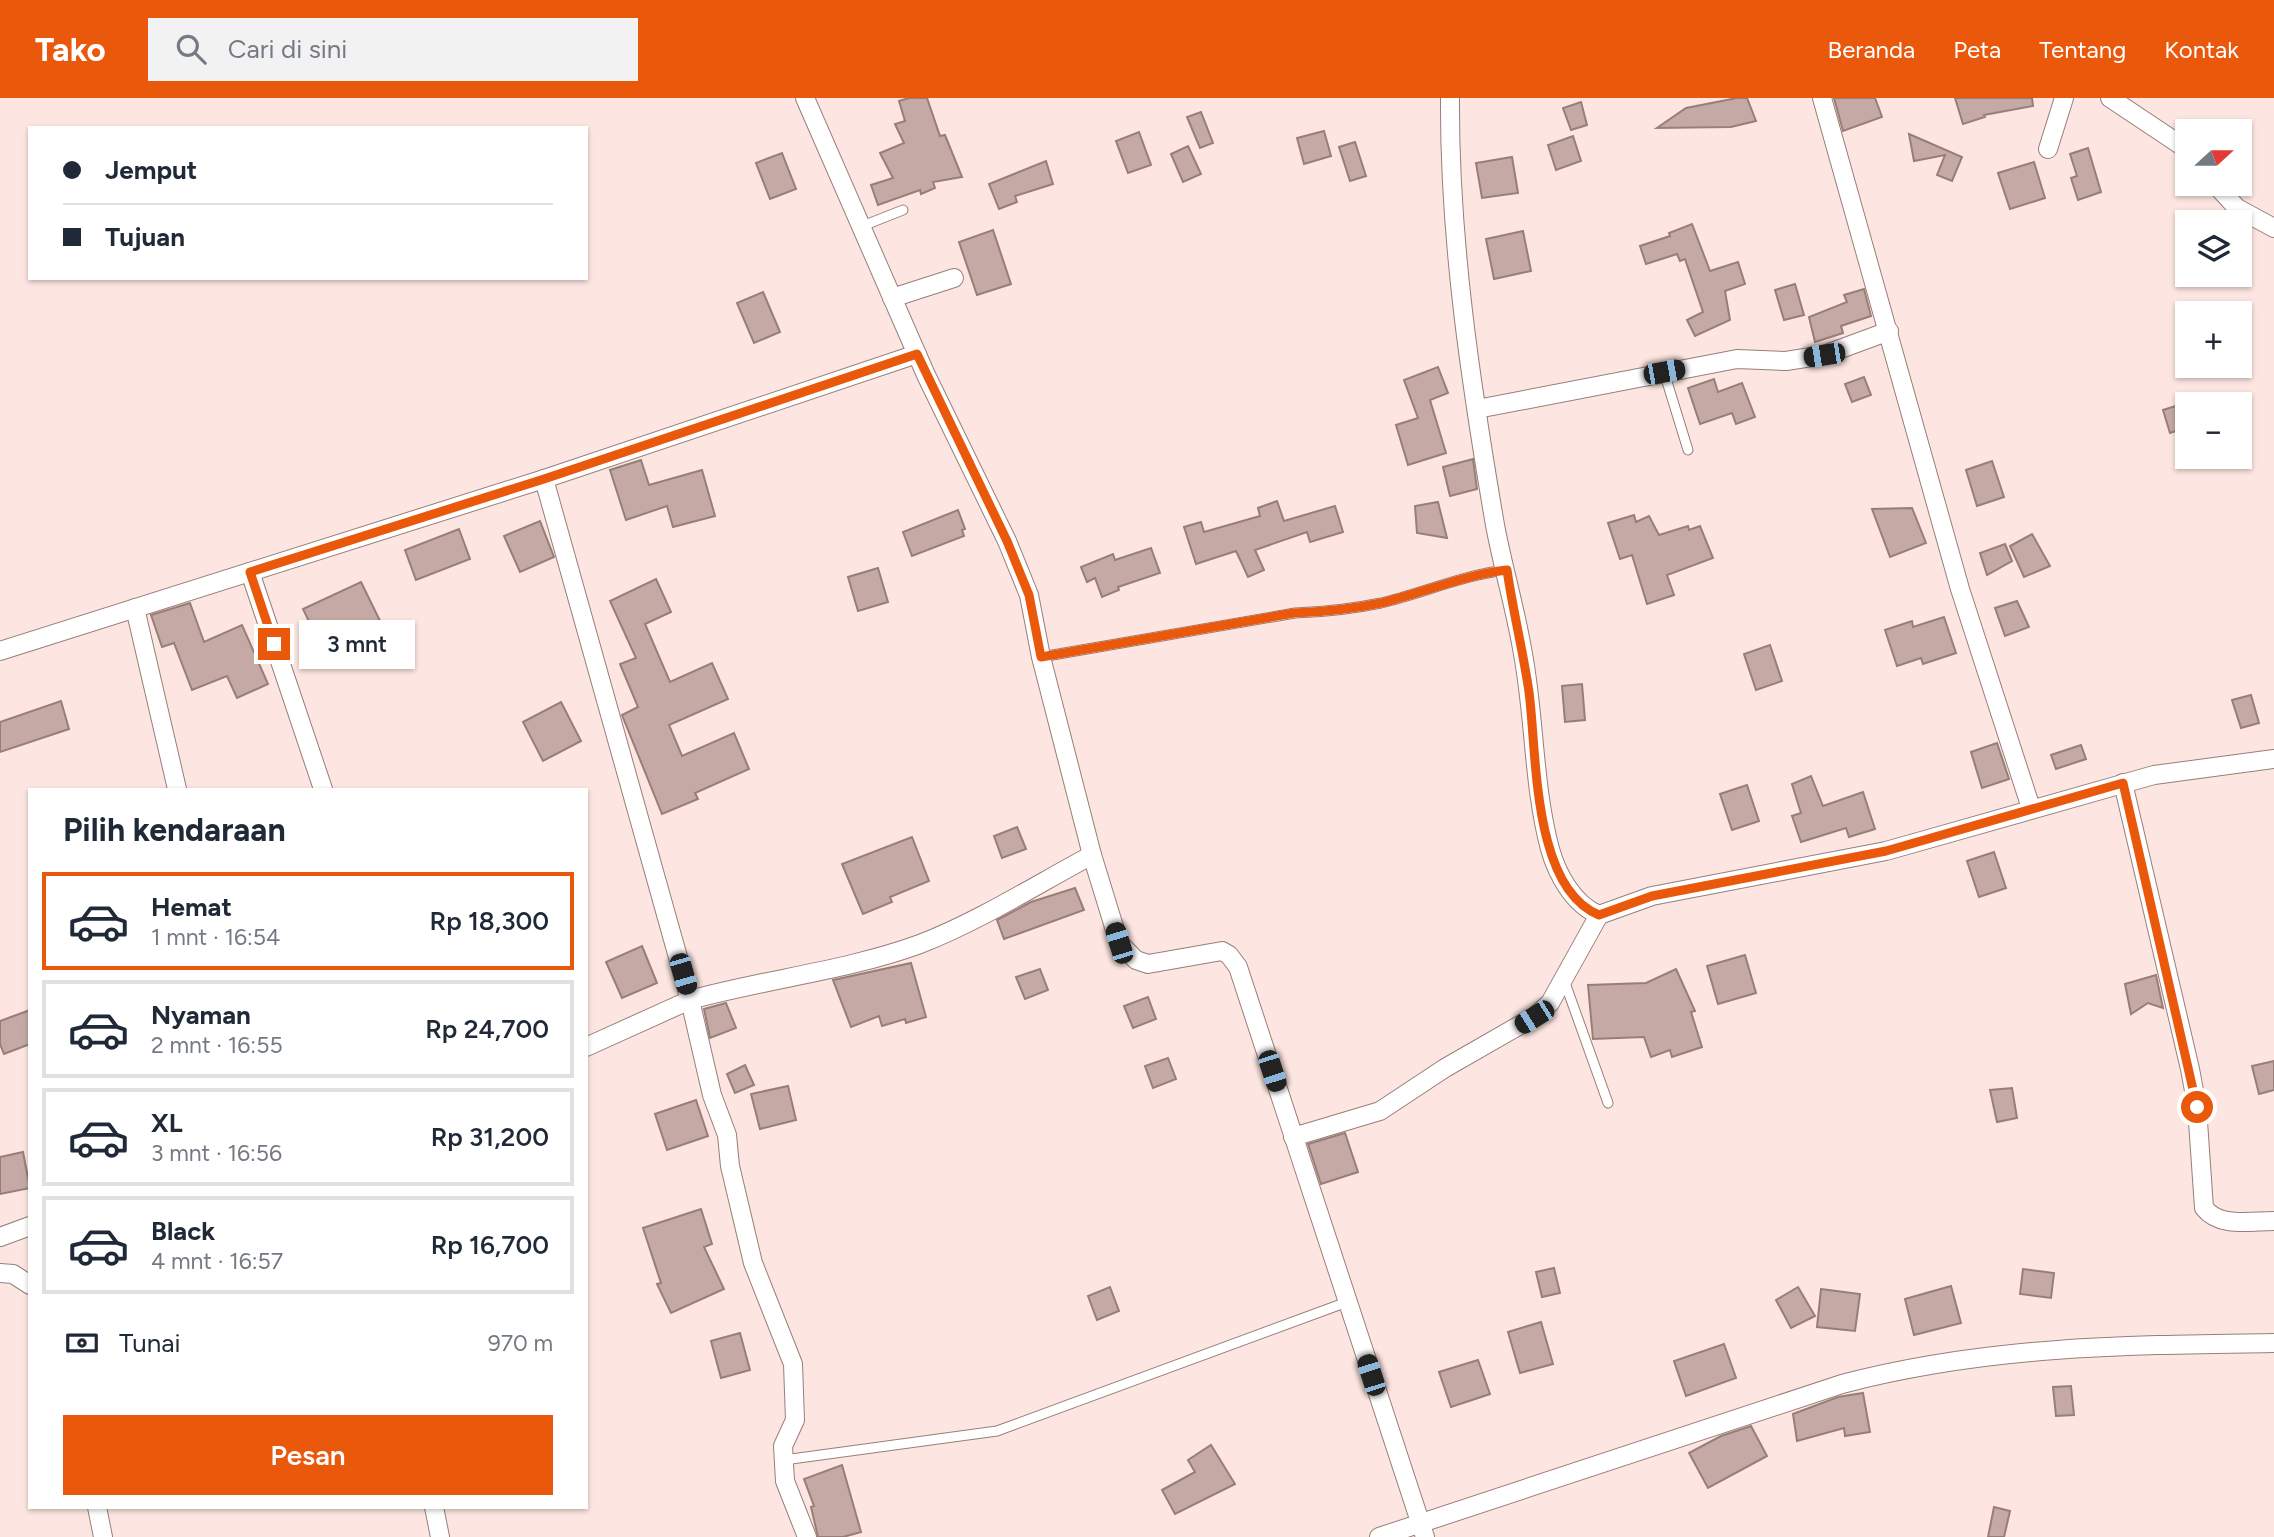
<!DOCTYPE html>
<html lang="id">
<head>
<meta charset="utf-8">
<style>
	:root { --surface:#fff; --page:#f2f2f3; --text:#1f2937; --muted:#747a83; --line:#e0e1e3; --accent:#ea580c }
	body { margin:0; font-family:Figtree,sans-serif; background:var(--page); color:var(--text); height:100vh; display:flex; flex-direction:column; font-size:26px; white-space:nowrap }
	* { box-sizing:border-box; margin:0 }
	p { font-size:23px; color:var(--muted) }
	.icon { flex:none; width:38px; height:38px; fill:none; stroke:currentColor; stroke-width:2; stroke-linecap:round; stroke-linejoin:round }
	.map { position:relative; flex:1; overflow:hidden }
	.sheet { position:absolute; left:28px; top:690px; width:560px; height:721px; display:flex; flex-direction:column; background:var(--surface); border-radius:0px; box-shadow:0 2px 5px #0004 }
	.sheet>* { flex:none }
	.top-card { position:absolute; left:28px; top:28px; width:560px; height:154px; border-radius:0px; box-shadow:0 2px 5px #0004; display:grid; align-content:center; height:154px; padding:0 35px; background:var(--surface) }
	.needle { width:46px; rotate:69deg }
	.buttons { position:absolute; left:2175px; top:21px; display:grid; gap:14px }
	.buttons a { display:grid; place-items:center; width:77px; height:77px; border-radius:0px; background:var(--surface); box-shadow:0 2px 5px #0004; font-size:35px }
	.end { position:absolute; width:32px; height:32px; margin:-16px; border:9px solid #ea580c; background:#fff; box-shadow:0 0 0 4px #fff }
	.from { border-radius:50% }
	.bubble { position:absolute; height:49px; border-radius:0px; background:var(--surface); box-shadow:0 2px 5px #0004; font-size:23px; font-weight:600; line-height:49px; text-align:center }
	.car { position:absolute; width:21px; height:42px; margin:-21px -10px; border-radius:9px; box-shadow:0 0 5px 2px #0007; background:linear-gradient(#222 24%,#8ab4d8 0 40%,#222 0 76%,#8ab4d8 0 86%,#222 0) }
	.top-card b { display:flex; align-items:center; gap:24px; height:66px; font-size:26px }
	.top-card b+b { border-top:2px solid var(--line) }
	.top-card i { width:18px; height:18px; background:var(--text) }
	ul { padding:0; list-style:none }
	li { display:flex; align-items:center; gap:21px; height:98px; margin:0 14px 10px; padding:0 21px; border:4px solid var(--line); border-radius:0px }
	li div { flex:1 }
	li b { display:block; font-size:26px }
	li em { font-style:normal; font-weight:600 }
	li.current { border-color:var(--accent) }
	li>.icon { width:63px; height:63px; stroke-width:1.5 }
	h2 { padding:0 35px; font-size:32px; line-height:84px }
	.pay { display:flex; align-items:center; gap:18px; height:77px; padding:0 35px; font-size:26px }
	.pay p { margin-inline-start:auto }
	.primary-button { display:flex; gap:14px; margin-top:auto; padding:14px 35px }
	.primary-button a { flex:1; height:80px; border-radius:0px; background:var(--accent); color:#fff; font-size:28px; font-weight:600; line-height:80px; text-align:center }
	header { display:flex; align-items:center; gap:42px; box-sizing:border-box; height:98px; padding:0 35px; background:var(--accent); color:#fff }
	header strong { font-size:33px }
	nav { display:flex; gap:38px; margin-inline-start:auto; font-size:24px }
	.search { width:490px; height:63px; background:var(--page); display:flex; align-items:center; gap:18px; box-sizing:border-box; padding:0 24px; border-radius:0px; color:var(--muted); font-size:26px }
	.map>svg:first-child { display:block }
</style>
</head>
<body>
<header>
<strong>Tako</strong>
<div class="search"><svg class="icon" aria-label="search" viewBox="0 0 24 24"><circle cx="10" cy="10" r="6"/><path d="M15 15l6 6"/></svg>Cari di sini</div>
<nav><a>Beranda</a><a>Peta</a><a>Tentang</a><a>Kontak</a></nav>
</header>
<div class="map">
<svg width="2274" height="1439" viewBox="0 0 2274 1439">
	<rect width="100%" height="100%" fill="#fde6e1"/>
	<!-- building -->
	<g fill="#c5a9a4" stroke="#987e78" stroke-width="2">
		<polygon points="909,0 927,0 940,38 945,37 962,79 933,84 935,90 921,96 920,92 878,107 871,87 893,80 880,55 904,45 895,26 905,23 899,3"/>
		<polygon points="1737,0 1747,0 1756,23 1731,29 1657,30 1686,10"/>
		<polygon points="1834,0 1875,0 1882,19 1843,33"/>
		<polygon points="1955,0 2032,0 2033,8 1984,17 1985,19 1963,26"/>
		<polygon points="1581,4 1587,27 1571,32 1563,10"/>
		<polygon points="1201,14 1213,45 1200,50 1187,19"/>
		<polygon points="1324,33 1331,58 1304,66 1297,40"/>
		<polygon points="1139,34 1151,67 1128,75 1116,43"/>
		<polygon points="1909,36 1962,59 1952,83 1937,77 1945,57 1914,63"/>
		<polygon points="1573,38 1581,63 1556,72 1548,47"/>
		<polygon points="1355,44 1366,78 1350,83 1339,49"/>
		<polygon points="1188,48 1201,76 1183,84 1171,56"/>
		<polygon points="2088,50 2101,94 2078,102 2071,80 2077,78 2070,56"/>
		<polygon points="782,55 796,91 770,101 756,65"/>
		<polygon points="1512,59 1518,95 1482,100 1476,65"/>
		<polygon points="1046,63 1053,86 1015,98 1017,104 999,111 989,86"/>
		<polygon points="2034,64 2045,100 2010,111 1998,75"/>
		<polygon points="1692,126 1710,173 1738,164 1745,186 1725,193 1730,222 1695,238 1687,222 1703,214 1685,161 1680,163 1677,156 1646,166 1640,148 1670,138 1669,135"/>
		<polygon points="993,132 1011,186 977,197 959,144"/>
		<polygon points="1523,133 1531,173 1494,181 1486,141"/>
		<polygon points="1795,186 1804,217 1784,222 1775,192"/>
		<polygon points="1864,191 1871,218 1841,228 1843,235 1815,244 1809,219 1847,204 1844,197"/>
		<polygon points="763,194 780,234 754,245 737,205"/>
		<polygon points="1438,269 1448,295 1430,302 1446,355 1408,367 1396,327 1418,320 1404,282"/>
		<polygon points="1864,279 1871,297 1852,304 1845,286"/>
		<polygon points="1714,281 1718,294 1742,285 1755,319 1736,326 1732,315 1700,326 1688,290"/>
		<polygon points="2188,304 2188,329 2170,335 2163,312"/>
		<polygon points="1473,361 1477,391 1450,398 1443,369"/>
		<polygon points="641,362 649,387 702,372 715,418 673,429 667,408 626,422 610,372"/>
		<polygon points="1992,363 2004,399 1977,408 1966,372"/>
		<polygon points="1277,403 1284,423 1335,408 1343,434 1310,444 1307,434 1255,452 1264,472 1248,479 1236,453 1196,466 1184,429 1201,424 1204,434 1260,418 1258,410"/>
		<polygon points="1438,404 1447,440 1417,435 1415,408"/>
		<polygon points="1912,410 1926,445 1890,459 1872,411"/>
		<polygon points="958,412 965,431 962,432 964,438 912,458 903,434"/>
		<polygon points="1634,417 1636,424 1649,418 1659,437 1688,428 1689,432 1700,428 1713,460 1667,477 1674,497 1647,506 1632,457 1620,461 1608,425"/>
		<polygon points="540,423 554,459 520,474 504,438"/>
		<polygon points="459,431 470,461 416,482 405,452"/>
		<polygon points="2032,436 2050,468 2024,479 2010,448"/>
		<polygon points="2005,446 2012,463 1987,477 1980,455"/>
		<polygon points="1151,450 1160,475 1118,489 1119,492 1102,499 1095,480 1087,484 1081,469 1113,456 1115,462"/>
		<polygon points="878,470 888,504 858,513 848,479"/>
		<polygon points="656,481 671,514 645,526 670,584 712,565 728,601 669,627 682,658 734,635 749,671 695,695 698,701 662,716 622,617 638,609 620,566 636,560 610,503"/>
		<polygon points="361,484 385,533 327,561 303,511"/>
		<polygon points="2017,503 2029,529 2005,538 1995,510"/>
		<polygon points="190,505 204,544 242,527 268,586 237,600 227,578 192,592 174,545 162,549 151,517"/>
		<polygon points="1944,519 1956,555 1923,566 1921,560 1897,568 1885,532 1912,523 1913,529"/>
		<polygon points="1770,547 1782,583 1756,592 1744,556"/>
		<polygon points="1582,586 1585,622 1565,624 1562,588"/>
		<polygon points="2251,597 2259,625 2241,630 2232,602"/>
		<polygon points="61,603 69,631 0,654 0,624"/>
		<polygon points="561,604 581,643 543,663 523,624"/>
		<polygon points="1997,645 2009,681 1982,690 1971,654"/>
		<polygon points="2081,647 2086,661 2056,671 2051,657"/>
		<polygon points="1811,678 1823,708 1863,694 1875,731 1849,739 1846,730 1801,744 1792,718 1801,715 1792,686"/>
		<polygon points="1747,687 1759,723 1732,732 1720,696"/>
		<polygon points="1017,729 1026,751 1002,760 994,738"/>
		<polygon points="912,739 929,783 890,799 892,804 863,816 842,766"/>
		<polygon points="1994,754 2006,790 1979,799 1967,763"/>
		<polygon points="1075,790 1084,812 1004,841 997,822 1031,804"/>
		<polygon points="642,848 657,885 622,900 606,864"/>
		<polygon points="1745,857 1756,895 1718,906 1707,868"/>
		<polygon points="911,865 926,919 906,925 905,921 882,928 879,918 851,929 833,882"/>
		<polygon points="1040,871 1048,892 1025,901 1016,879"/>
		<polygon points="1676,871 1695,913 1691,914 1702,949 1672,959 1670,952 1651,959 1644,939 1593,941 1588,887 1646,885"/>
		<polygon points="2156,877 2163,910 2148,905 2131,916 2125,886"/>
		<polygon points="1148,899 1156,921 1133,930 1124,908"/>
		<polygon points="726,905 736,930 710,940 704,911"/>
		<polygon points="30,912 30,946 4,956 0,946 0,923"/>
		<polygon points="1168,960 1176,981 1153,990 1145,968"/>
		<polygon points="2274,963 2274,992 2259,996 2252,968"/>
		<polygon points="745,967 754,987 735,995 727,976"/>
		<polygon points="788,988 796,1022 760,1031 751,996"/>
		<polygon points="2012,990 2017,1020 1997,1024 1990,992"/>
		<polygon points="696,1002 708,1038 667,1052 655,1016"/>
		<polygon points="1345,1035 1358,1074 1321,1086 1308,1046"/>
		<polygon points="23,1054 30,1090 0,1096 0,1059"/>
		<polygon points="701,1111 712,1146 704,1149 724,1191 671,1215 657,1186 661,1185 643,1130"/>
		<polygon points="1554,1170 1560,1195 1542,1199 1536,1174"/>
		<polygon points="2023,1171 2054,1175 2051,1200 2020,1196"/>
		<polygon points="1951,1188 1961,1225 1914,1237 1905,1201"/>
		<polygon points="1110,1189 1119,1213 1097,1222 1088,1198"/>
		<polygon points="1798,1189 1815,1218 1791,1230 1776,1202"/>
		<polygon points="1821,1191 1860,1196 1855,1233 1817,1229"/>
		<polygon points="1541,1224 1553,1266 1520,1275 1508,1234"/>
		<polygon points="740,1235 750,1272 721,1280 711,1243"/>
		<polygon points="1724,1246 1736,1280 1686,1298 1674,1263"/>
		<polygon points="1478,1262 1490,1296 1451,1309 1439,1274"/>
		<polygon points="2071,1288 2074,1317 2056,1318 2053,1289"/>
		<polygon points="1863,1295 1870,1334 1845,1338 1844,1330 1797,1343 1793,1316 1838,1299"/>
		<polygon points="1751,1328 1767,1358 1708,1390 1689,1355 1721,1338"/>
		<polygon points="1211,1347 1235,1386 1175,1416 1162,1392 1195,1374 1188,1362"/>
		<polygon points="842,1367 861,1434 843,1439 818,1439 811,1409 814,1408 804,1381"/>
		<polygon points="1994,1409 2010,1413 2004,1439 1988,1439"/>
	</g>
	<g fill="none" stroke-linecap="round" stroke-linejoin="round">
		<defs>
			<g id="service">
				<polyline points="860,129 903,112"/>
				<polyline points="1664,274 1688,352"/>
				<path d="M1041,559l254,-44c29,-1 57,-4 86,-10 42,-10 82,-28 125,-33"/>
				<polyline points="1564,882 1608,1005"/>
				<polyline points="784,1362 997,1333 1347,1204"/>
			</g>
			<g id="minor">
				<polyline points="805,0 926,277 1007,443 1029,497 1041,559 1092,757 1119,845 1136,862 1148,866 1222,853 1229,857 1238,869 1425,1439"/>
				<path d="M1450,0c-1,142 21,287 45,427 8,43 21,86 28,129 12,65 10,131 27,195 7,25 23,55 49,66l53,-19 234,-45 268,-76 120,-16"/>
				<polyline points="1822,0 1960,491 2031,710"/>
				<polyline points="2110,0 2188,52"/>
				<polyline points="2048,51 2064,0"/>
				<polyline points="2215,86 2237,110 2274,130"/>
				<polyline points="892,200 954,180"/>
				<polyline points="1477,311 1737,261 1786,263 1824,257 1889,233"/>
				<polyline points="544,381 690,902 586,949"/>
				<polyline points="250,474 323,691"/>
				<polyline points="135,510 177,691"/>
				<polyline points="0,553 544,381 917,256"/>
				<path d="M2123,685l67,286 7,38 7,101c16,20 46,13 70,13"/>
				<polyline points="1293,1039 1380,1013 1445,970 1534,919 1550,905 1599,817"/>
				<polyline points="0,1139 30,1128"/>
				<polyline points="0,1175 13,1176 30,1187"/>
				<polyline points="97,1409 103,1439"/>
				<polyline points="434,1409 440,1439"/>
				<path d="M807,1439l-22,-56 -2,-35 12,-26 -2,-56 -40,-101 -23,-97 -3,-31 -15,-40 -22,-95c76,-21 156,-29 230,-56 59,-23 116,-59 172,-89"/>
				<path d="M1379,1439l463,-153c145,-38 283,-39 432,-41"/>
			</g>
		</defs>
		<!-- service casing -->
		<use href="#service" stroke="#987e79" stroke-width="11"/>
		<!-- minor casing -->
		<use href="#minor" stroke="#987e79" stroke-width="20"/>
		<!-- service -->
		<use href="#service" stroke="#fff" stroke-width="9"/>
		<!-- minor -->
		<use href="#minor" stroke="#fff" stroke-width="18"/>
	</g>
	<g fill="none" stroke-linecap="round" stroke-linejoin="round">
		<!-- route -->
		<path stroke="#ea580c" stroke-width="9" d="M274,546l-24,-72 294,-93 373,-125 90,187 22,54 12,62 253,-44c30,-1 58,-4 87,-10 42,-10 82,-28 126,-33 6,41 16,81 22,122 8,60 3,196 70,223l53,-19 234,-45 237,-68 74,324"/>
	</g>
</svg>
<div class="buttons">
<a><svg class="needle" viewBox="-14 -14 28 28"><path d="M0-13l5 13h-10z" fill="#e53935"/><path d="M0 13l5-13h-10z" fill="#747a83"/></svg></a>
<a><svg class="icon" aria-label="layers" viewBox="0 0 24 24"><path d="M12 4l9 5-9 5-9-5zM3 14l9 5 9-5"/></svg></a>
<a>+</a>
<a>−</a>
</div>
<i class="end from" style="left:2197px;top:1009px"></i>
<i class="end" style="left:274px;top:546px"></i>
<div class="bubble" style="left:299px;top:522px;width:116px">3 mnt</div>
<i class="car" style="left:1824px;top:257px;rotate:261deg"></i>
<i class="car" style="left:1664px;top:274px;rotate:80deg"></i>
<i class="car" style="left:1119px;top:845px;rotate:343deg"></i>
<i class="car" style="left:683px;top:876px;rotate:164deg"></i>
<i class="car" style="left:1534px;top:919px;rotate:238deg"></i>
<i class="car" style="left:1272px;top:973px;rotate:162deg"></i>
<i class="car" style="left:1371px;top:1277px;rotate:342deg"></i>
<div class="top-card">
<b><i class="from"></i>Jemput</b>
<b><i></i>Tujuan</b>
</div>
<section class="sheet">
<h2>Pilih kendaraan</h2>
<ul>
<li class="current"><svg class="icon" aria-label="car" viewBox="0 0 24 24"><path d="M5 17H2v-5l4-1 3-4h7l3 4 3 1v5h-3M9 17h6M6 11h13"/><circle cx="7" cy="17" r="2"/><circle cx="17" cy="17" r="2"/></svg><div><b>Hemat</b><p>1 mnt · 16:54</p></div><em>Rp 18,300</em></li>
<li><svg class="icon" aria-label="car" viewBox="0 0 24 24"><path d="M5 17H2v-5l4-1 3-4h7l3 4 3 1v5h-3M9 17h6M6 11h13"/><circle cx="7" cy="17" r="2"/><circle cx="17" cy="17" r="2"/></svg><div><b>Nyaman</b><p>2 mnt · 16:55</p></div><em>Rp 24,700</em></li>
<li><svg class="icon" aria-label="car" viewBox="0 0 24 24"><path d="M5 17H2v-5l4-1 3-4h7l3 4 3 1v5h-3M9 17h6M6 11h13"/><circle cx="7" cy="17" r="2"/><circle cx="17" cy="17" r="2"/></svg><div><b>XL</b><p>3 mnt · 16:56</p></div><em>Rp 31,200</em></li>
<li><svg class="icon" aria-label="car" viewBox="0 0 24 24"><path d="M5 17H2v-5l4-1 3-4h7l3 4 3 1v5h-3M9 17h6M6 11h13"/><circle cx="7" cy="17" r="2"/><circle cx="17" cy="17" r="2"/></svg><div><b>Black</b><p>4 mnt · 16:57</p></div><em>Rp 16,700</em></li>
</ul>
<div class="pay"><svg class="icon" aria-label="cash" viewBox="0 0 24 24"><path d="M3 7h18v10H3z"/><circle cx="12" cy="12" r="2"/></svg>Tunai<p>970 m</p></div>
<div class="primary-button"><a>Pesan</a></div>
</section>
</div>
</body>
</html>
